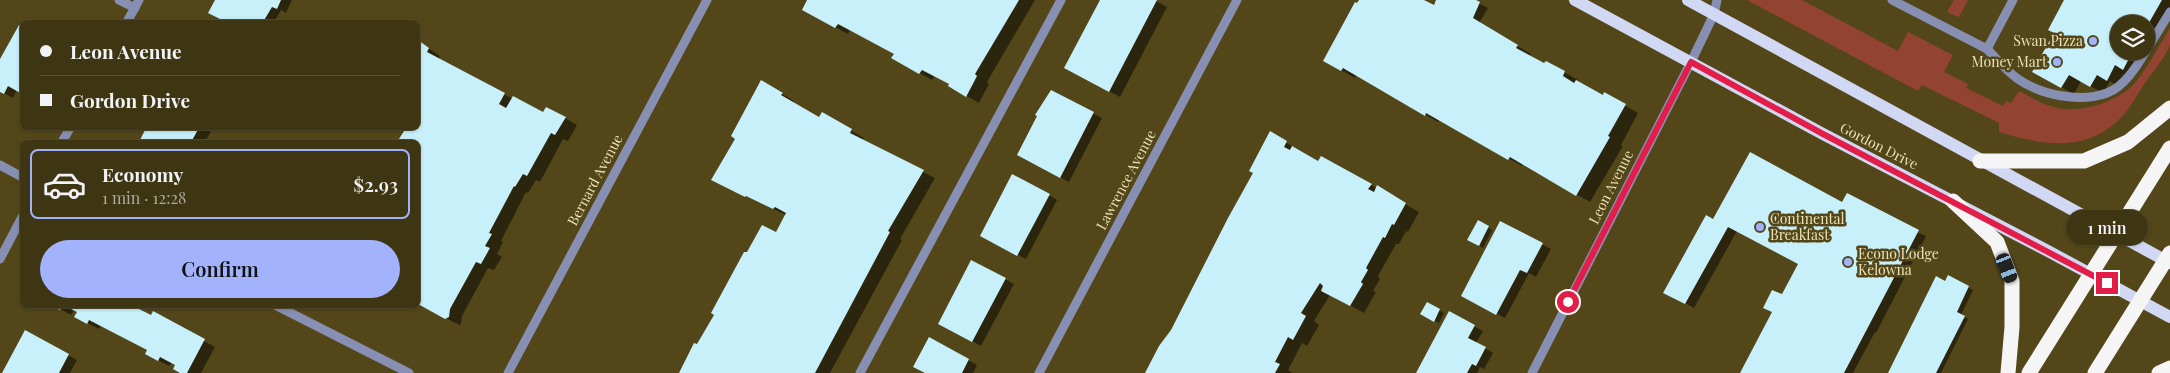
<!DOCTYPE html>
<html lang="en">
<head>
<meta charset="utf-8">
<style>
	:root { --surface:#3e3513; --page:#453d1c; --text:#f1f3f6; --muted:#adaba0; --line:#575033; --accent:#a2b2fd }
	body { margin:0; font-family:"Playfair Display",serif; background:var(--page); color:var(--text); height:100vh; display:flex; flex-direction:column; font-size:19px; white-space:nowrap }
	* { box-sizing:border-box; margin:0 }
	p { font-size:16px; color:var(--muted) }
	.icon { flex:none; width:28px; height:28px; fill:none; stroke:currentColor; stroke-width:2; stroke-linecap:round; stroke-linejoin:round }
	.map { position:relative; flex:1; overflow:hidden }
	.panel { position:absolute; left:20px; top:140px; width:400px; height:168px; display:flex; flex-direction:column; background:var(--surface); border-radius:8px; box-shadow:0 1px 4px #0004,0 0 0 1px var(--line) }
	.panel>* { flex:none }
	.top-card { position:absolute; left:20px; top:20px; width:400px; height:110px; border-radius:8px; box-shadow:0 1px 4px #0004,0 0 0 1px var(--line); display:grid; align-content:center; height:110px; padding:0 20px; background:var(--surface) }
	.controls { position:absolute; left:2110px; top:15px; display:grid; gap:10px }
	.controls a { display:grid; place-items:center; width:45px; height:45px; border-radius:50%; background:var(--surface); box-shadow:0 1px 4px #0004,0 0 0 1px var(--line); font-size:25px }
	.end { position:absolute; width:22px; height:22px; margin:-11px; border:6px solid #e11d48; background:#fff; box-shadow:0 0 0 2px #fff }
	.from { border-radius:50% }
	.bubble { position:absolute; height:35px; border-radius:18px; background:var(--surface); box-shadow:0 1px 4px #0004,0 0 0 1px var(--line); font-size:16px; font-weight:600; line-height:35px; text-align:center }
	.car { position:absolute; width:15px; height:30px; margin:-15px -8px; border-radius:6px; box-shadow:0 0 4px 1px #0007; background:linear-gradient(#222 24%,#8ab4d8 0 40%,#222 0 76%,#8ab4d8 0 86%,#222 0) }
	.top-card b { display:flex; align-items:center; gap:18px; height:48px; font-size:19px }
	.top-card b+b { border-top:1px solid var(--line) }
	.top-card i { width:12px; height:12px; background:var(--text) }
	ul { padding:9px 0 0; list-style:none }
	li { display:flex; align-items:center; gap:15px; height:70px; margin:0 10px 8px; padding:0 10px; border:2px solid transparent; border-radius:8px }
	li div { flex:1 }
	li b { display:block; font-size:19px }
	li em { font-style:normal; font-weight:600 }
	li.selected { border-color:var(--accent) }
	li>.icon { width:45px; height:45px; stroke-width:1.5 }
	.action { display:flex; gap:10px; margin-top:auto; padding:10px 20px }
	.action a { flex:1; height:58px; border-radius:30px; background:var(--accent); color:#111; font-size:20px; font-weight:600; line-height:58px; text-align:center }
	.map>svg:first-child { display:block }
</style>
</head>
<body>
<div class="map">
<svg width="2170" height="373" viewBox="0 0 2170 373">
	<rect width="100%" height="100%" fill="#534719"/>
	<!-- green -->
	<g fill="#924331">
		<path d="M1747,0h55l96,51 10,-19 45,23 -9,17 24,12 -2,4 37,18 3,-5 5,2 8,-12c10,5 21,12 32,15 25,9 60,-2 80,-19 11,-10 30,-44 39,-59 0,5 0,11 0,16 -2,10 -19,30 -25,39 -6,9 -12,20 -19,29 -35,42 -81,34 -127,20v-9l-77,-38 -4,6z"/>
		<polygon points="1954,0 1968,0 1959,17 1947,12"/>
	</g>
	<!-- shadow -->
	<g fill="#0007" fill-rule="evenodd">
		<polygon points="216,0 292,0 286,13 281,10 274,22 228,22 210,12"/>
		<polygon points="808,0 1035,0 987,82 989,84 979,103 950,86 951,84 935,76 932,80 893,58 896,54 850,30 848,34 815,16"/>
		<polygon points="1101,0 1154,0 1167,7 1120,97 1076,74"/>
		<polygon points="1360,0 1421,0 1470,28 1438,0 1473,0 1488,8 1479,23 1531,54 1529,57 1545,65 1546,62 1578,80 1577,82 1603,97 1605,94 1638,113 1621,145 1623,146 1590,202 1523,164 1522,166 1440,120 1438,122 1357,75 1355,78 1324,61"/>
		<path d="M2066,0h104v14l-35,62 -7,-5 -9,16 -9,-6 -7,12 -22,-12 -7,13 -40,-22 22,-39zM2119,24h27v27h-27z"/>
		<polygon points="19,26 22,28 22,93 17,90 13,98 0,91 0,61"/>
		<polygon points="418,41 440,56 438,60 513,99 544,114 565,118 577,125 568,141 563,139 540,182 536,180 528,193 526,192 501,241 503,242 497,254 502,257 494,270 488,268 462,316 461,324 459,325 418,303 418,142 398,142 407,128 418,128"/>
		<polygon points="762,82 794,101 792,103 820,118 822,114 864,138 862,141 935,178 900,239 902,240 830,373 680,373 716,314 747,254 776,234 786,215 725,186 737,139"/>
		<polygon points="1052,92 1102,118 1069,182 1027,160"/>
		<polygon points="149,128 213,128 205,142 140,142"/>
		<polygon points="1270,133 1319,162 1322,157 1419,212 1408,232 1406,231 1399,244 1396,244 1378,276 1380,279 1373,291 1376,292 1364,313 1330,295 1314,321 1319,325 1307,346 1302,343 1288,370 1292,373 1146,373 1172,331 1255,173"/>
		<polygon points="1049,195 1057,200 1026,259 990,240"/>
		<polygon points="1843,204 1926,236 1876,333 1875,332 1853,373 1741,373 1799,264 1737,231 1694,308 1665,292 1714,221"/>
		<polygon points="1478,222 1492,230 1483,248 1469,240"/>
		<polygon points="1501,222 1551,249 1536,277 1529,273 1505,318 1471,300"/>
		<polygon points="1949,277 1973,290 1961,315 1968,319 1941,373 1889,373"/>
		<polygon points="1005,279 1014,284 981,346 948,328"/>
		<polygon points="1427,304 1444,313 1439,323 1422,314"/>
		<polygon points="53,305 128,305 151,317 153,313 215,347 201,373 182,373 177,365 172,362 169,366 147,354 149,350 101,325 99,329 76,317 78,312 74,310 71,315"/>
		<polygon points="1449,313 1483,331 1476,343 1493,353 1484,369 1480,367 1477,373 1418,373"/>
		<polygon points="26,332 77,360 70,373 3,373"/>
		<polygon points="929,339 977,365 973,373 926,373"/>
	</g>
	<!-- building -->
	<g fill="#c8f0fa">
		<polygon points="215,0 281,0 277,9 272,7 263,22 226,22 208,13"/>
		<polygon points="807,0 1019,0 975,74 977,76 966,97 948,86 949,84 922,70 919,74 891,58 894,54 838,24 835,28 802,10"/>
		<polygon points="1100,0 1157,0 1109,92 1064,68"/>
		<polygon points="1359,0 1424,0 1434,5 1436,0 1476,0 1480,2 1473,18 1518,45 1516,48 1544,63 1546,61 1565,71 1563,76 1574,83 1576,80 1603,95 1604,92 1626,104 1608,136 1610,137 1576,196 1510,157 1508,160 1426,113 1425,116 1343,68 1341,71 1323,61 1355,2 1357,3"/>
		<polygon points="2064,0 2162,0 2146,28 2146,24 2119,24 2119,51 2133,51 2123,70 2115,65 2107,81 2097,75 2090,87 2069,75 2061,88 2032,72 2054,33 2048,30"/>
		<polygon points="19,25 22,27 22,94 8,86 4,94 0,92 0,59"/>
		<polygon points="418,40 429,48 427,52 505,93 499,104 506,108 513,96 543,112 546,107 566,117 555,135 551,133 527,176 523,174 515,187 514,186 489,233 492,234 485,246 490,248 481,264 476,262 450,309 449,317 445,319 418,304 418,142 397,142 406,128 418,128"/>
		<polygon points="761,80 783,93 781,95 819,117 822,112 852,129 850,133 924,170 888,231 890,232 815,373 679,373 694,343 697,344 714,315 711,313 744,252 747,252 762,225 776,232 786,213 775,207 773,209 746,196 745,197 711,180 735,139 731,136"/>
		<polygon points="1051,90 1094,112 1060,178 1017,155 1037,116 1035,115"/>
		<polygon points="146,128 199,128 191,142 139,142"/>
		<polygon points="1270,131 1287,141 1284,147 1290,150 1292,146 1318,161 1321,156 1372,184 1368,189 1374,192 1377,185 1406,203 1394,225 1392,224 1385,238 1383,237 1366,268 1368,270 1361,282 1363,284 1350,306 1321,291 1323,286 1320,283 1301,313 1306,316 1293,340 1288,337 1275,362 1280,364 1275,373 1145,373 1159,346 1171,330 1228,218 1253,173 1249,171"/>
		<polygon points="1750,152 1842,202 1847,193 1919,230 1844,373 1740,373 1772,312 1763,308 1772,290 1782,294 1798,264 1728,227 1685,304 1663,293 1706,215 1713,219"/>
		<polygon points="1012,174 1050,194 1017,256 980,236"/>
		<polygon points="1478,220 1489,226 1479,246 1467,240"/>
		<polygon points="1500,221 1543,243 1527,273 1520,270 1496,315 1461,296"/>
		<polygon points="971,260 1006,278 972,342 938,324"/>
		<polygon points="1948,275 1969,286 1957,312 1965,316 1936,373 1888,373 1936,276 1945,281"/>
		<polygon points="1427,302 1440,309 1434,322 1420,314"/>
		<polygon points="51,305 62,305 60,310"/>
		<polygon points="63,305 131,305 151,315 153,311 205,339 187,373 180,373 173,369 175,365 160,357 158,361 145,354 147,350 89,320 87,324 74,317 77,312"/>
		<polygon points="1449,311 1475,325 1468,338 1486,347 1476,366 1472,364 1467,373 1416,373"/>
		<polygon points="25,330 69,354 59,373 2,373"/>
		<polygon points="929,337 969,359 962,373 925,373 913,367"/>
	</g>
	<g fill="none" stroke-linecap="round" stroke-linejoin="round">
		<!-- minor -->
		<g stroke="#878fb2" stroke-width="9">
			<polyline points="119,0 135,8"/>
			<polyline points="1892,0 1987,49 2013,0"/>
			<polyline points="127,22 139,0"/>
			<path d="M1987,49c10,10 19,22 31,30 23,16 62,24 89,14 17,-6 30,-27 39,-42"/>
			<polyline points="2146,51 2170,12"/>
			<polyline points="62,142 70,128"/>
			<polyline points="0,165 22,177"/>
			<polyline points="0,259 22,217"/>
			<polyline points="275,305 409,373"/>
			<polyline points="508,373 707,0"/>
			<polyline points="860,373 1061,0"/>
			<polyline points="1039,373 1237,0"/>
			<polyline points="1532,373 1691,62 1714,14 1717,0"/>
		</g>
		<!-- major -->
		<g stroke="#d1d8f4" stroke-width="12">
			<polyline points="1575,0 1823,134 2046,250 2170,317"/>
			<polyline points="1688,0 2170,263"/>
		</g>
		<!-- highway -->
		<g stroke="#f5f5f5" stroke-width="15">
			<polyline points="1980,161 2084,161 2128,142 2170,108"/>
			<polyline points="1953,201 1997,242 2012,281 2012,327 2008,373"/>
			<polyline points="2029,373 2170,148"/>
			<polyline points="2095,373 2170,253"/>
			<polyline points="2159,373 2170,368"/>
		</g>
	</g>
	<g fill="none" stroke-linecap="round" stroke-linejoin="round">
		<!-- route -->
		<polyline stroke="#e11d48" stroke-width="6" points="1568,302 1691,62 1823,134 2107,283"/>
	</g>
	<!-- markers -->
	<g fill="#a2b2fd" stroke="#534719" stroke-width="2">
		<circle cx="2093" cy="41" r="5"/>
		<circle cx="2057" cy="62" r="5"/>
		<circle cx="1760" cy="227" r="5"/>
		<circle cx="1848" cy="262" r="5"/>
	</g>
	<g text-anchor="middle" stroke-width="5" stroke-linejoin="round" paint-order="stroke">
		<!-- poi labels -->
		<g font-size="14" fill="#ece1b8" stroke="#534719" text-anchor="end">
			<text x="2083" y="46">Swan Pizza</text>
			<text x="2047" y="67">Money Mart</text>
			<text x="1770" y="224" text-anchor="start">Continental<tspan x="1770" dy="16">Breakfast</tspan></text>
			<text x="1858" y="259" text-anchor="start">Econo Lodge<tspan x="1858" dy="16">Kelowna</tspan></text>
		</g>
		<!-- street labels -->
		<g font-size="14" fill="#ece1b8" stroke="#534719">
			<text transform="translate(1879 146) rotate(27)" y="5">Gordon Drive</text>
			<text transform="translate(595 180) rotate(-62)" y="5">Bernard Avenue</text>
			<text transform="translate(1126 180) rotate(-62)" y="5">Lawrence Avenue</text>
			<text transform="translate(1611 187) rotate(-63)" y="5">Leon Avenue</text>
		</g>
	</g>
</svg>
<div class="controls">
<a><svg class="icon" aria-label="layers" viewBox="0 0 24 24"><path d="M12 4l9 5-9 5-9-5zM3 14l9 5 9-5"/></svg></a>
</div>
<i class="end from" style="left:1568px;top:302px"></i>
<i class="end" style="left:2107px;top:283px"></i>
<div class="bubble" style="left:2066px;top:210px;width:82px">1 min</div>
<i class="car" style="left:2007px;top:268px;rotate:159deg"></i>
<div class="top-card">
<b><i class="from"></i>Leon Avenue</b>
<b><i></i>Gordon Drive</b>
</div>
<section class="panel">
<ul>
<li class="selected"><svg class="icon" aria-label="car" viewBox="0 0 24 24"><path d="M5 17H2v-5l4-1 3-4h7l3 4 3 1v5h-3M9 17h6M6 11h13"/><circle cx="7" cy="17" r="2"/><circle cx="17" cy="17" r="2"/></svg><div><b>Economy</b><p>1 min · 12:28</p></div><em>$2.93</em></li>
</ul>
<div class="action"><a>Confirm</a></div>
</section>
</div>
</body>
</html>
